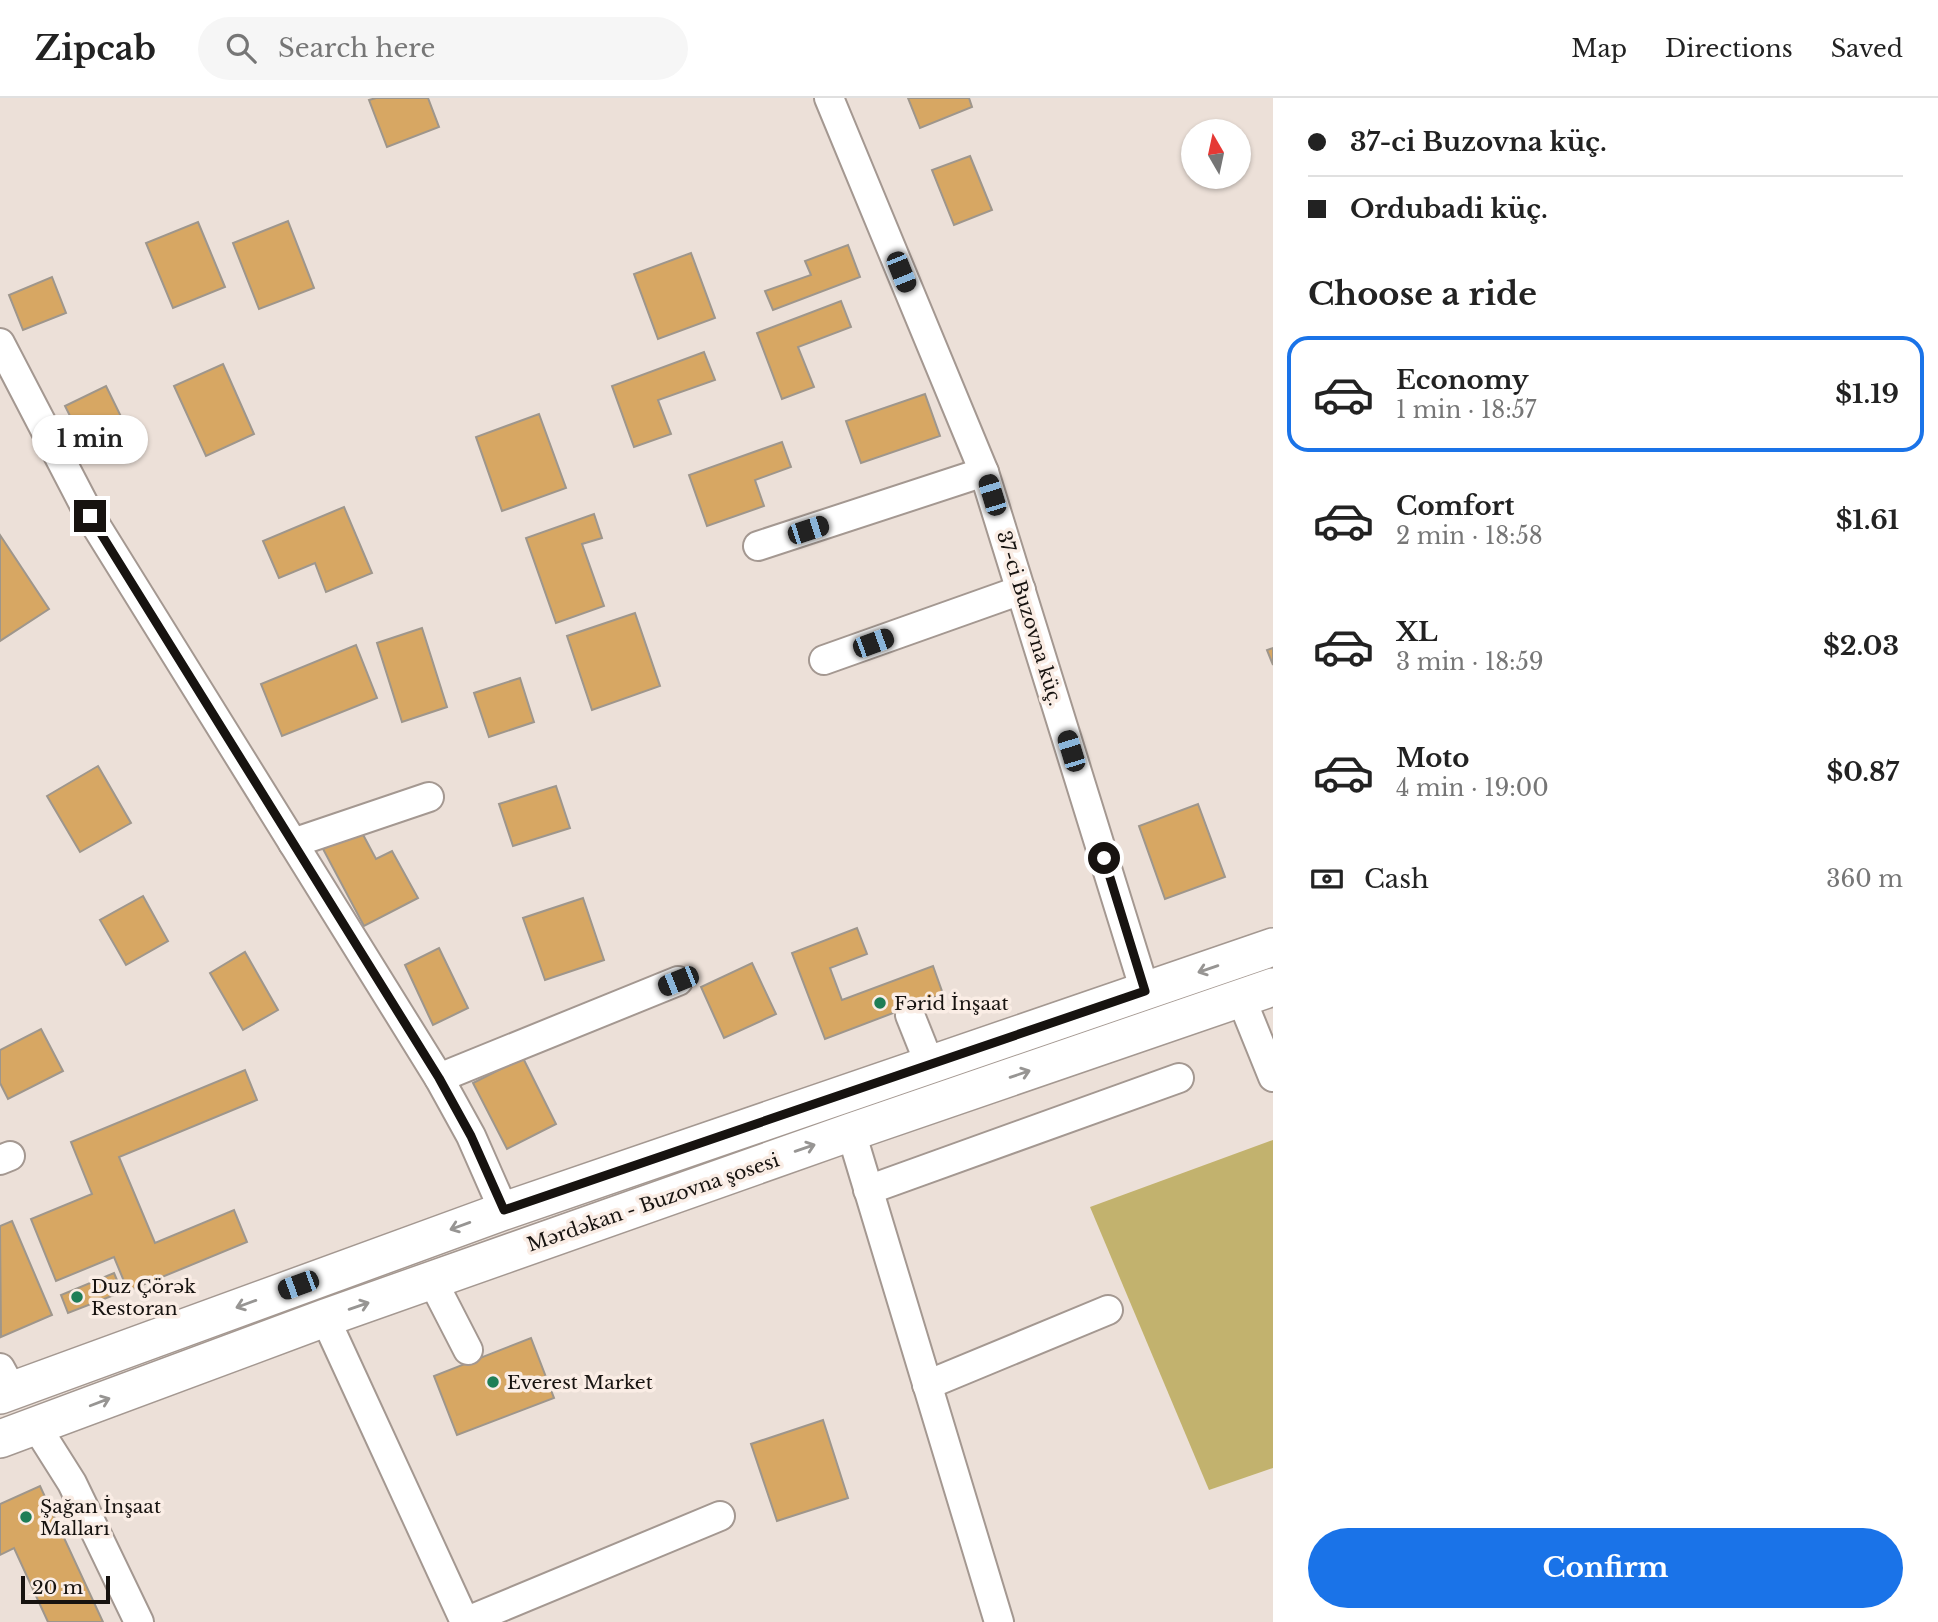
<!DOCTYPE html>
<html lang="en">
<head>
<meta charset="utf-8">
<style>
	:root { --surface:#fff; --page:#f6f6f6; --text:#222; --muted:#767676; --line:#e0e0e0; --accent:#1a73e8 }
	body { margin:0; font-family:"Libre Baskerville",serif; background:var(--page); color:var(--text); height:100vh; display:flex; flex-direction:column; font-size:26px; white-space:nowrap }
	* { box-sizing:border-box; margin:0 }
	p { font-size:23px; color:var(--muted) }
	.icon { flex:none; width:38px; height:38px; fill:none; stroke:currentColor; stroke-width:2; stroke-linecap:round; stroke-linejoin:round }
	.map { position:relative; flex:1; overflow:hidden }
	.panel { display:flex; flex-direction:column; background:var(--surface); width:665px }
	.panel>* { flex:none }
	.top-card { display:grid; align-content:center; height:154px; padding:0 35px; background:var(--surface) }
	.needle { width:46px; rotate:351deg }
	.tools { position:absolute; left:1181px; top:21px; display:grid; gap:14px }
	.tools a { display:grid; place-items:center; width:70px; height:70px; border-radius:50%; background:var(--surface); box-shadow:0 2px 5px #0004; font-size:35px }
	.scale { position:absolute; left:21px; bottom:18px; width:89px; box-sizing:border-box; padding-left:7px; border:4px solid #171310; border-top:0; font-size:19px; line-height:24px; white-space:nowrap; color:#171310; -webkit-text-stroke:5px #faede5; paint-order:stroke }
	.end { position:absolute; width:32px; height:32px; margin:-16px; border:9px solid #171310; background:#fff; box-shadow:0 0 0 4px #fff }
	.from { border-radius:50% }
	.bubble { position:absolute; height:49px; border-radius:24px; background:var(--surface); box-shadow:0 2px 5px #0004; font-size:23px; font-weight:800; line-height:49px; text-align:center }
	.car { position:absolute; width:21px; height:42px; margin:-21px -10px; border-radius:9px; box-shadow:0 0 5px 2px #0007; background:linear-gradient(#222 24%,#8ab4d8 0 40%,#222 0 76%,#8ab4d8 0 86%,#222 0) }
	.top-card b { display:flex; align-items:center; gap:24px; height:66px; font-size:26px }
	.top-card b+b { border-top:2px solid var(--line) }
	.top-card i { width:18px; height:18px; background:var(--text) }
	ul { padding:0; list-style:none }
	li { display:flex; align-items:center; gap:21px; height:116px; margin:0 14px 10px; padding:0 21px; border:4px solid transparent; border-radius:21px }
	li div { flex:1 }
	li b { display:block; font-size:26px }
	li em { font-style:normal; font-weight:800 }
	li.active { border-color:var(--accent) }
	li>.icon { width:63px; height:63px; stroke-width:1.5 }
	h2 { padding:0 35px; font-size:32px; line-height:84px }
	.pay { display:flex; align-items:center; gap:18px; height:77px; padding:0 35px; font-size:26px }
	.pay p { margin-inline-start:auto }
	.primary-button { display:flex; gap:14px; margin-top:auto; padding:14px 35px }
	.primary-button a { flex:1; height:80px; border-radius:42px; background:var(--accent); color:#fff; font-size:28px; font-weight:800; line-height:80px; text-align:center }
	header { display:flex; align-items:center; gap:42px; box-sizing:border-box; height:98px; padding:0 35px; background:var(--surface); border-bottom:2px solid var(--line) }
	header strong { font-size:33px }
	nav { display:flex; gap:38px; margin-inline-start:auto; font-size:24px }
	.search { width:490px; height:63px; background:var(--page); display:flex; align-items:center; gap:18px; box-sizing:border-box; padding:0 24px; border-radius:38px; color:var(--muted); font-size:26px }
	main { display:flex; flex:1; min-height:0 }
	.map>svg:first-child { display:block }
</style>
</head>
<body>
<header>
<strong>Zipcab</strong>
<div class="search"><svg class="icon" aria-label="search" viewBox="0 0 24 24"><circle cx="10" cy="10" r="6"/><path d="M15 15l6 6"/></svg>Search here</div>
<nav><a>Map</a><a>Directions</a><a>Saved</a></nav>
</header>
<main>
<div class="map">
<svg width="1273" height="1524" viewBox="0 0 1273 1524">
	<rect width="100%" height="100%" fill="#ece0d8"/>
	<!-- green -->
	<polygon fill="#c2b26e" points="1273,1042 1273,1370 1209,1392 1090,1109"/>
	<!-- building -->
	<g fill="#d7a763" stroke="#9e968c" stroke-width="2">
		<polygon points="376,0 428,0 439,29 387,49 369,2"/>
		<polygon points="908,0 969,0 972,9 920,30"/>
		<polygon points="970,58 992,112 954,127 932,72"/>
		<polygon points="288,123 314,190 259,211 233,145"/>
		<polygon points="198,124 225,189 173,210 146,145"/>
		<polygon points="848,147 860,179 773,212 765,193 811,177 805,163"/>
		<polygon points="691,155 715,220 658,241 634,176"/>
		<polygon points="52,179 66,215 23,232 9,197"/>
		<polygon points="841,203 851,229 798,249 814,289 782,301 757,235"/>
		<polygon points="704,254 715,282 658,302 671,336 634,349 612,288"/>
		<polygon points="223,266 254,336 206,358 174,288"/>
		<polygon points="106,288 133,343 93,364 65,308"/>
		<polygon points="925,296 940,338 861,365 846,323"/>
		<polygon points="539,316 566,390 502,413 476,339"/>
		<polygon points="782,344 791,369 755,382 764,408 707,428 689,377"/>
		<polygon points="344,409 372,475 326,494 315,465 279,480 263,443"/>
		<polygon points="594,416 602,440 582,446 604,508 556,525 526,440"/>
		<polygon points="0,437 49,511 0,543"/>
		<polygon points="635,515 660,588 592,612 567,538"/>
		<polygon points="422,530 447,609 402,624 377,545"/>
		<polygon points="356,547 377,600 282,638 261,586"/>
		<polygon points="1273,550 1273,567 1267,552"/>
		<polygon points="520,580 534,624 489,639 474,595"/>
		<polygon points="98,668 131,725 80,754 47,698"/>
		<polygon points="556,688 570,730 513,748 499,706"/>
		<polygon points="1198,706 1225,779 1165,801 1139,728"/>
		<polygon points="360,731 376,761 392,753 418,800 364,828 323,751"/>
		<polygon points="143,798 168,843 126,867 100,822"/>
		<polygon points="583,800 604,862 545,882 523,820"/>
		<polygon points="857,830 867,856 830,870 842,902 933,868 943,896 825,941 792,855"/>
		<polygon points="439,850 468,910 433,927 405,867"/>
		<polygon points="245,854 278,912 243,932 210,875"/>
		<polygon points="752,865 776,916 724,940 701,889"/>
		<polygon points="41,931 63,973 8,1001 0,985 0,952"/>
		<polygon points="523,960 556,1026 507,1051 473,985"/>
		<polygon points="245,972 257,1002 119,1059 155,1145 234,1112 247,1144 128,1193 114,1159 56,1183 31,1121 92,1096 71,1044"/>
		<polygon points="12,1123 52,1217 1,1239 0,1128"/>
		<polygon points="114,1175 122,1194 68,1215 61,1197"/>
		<polygon points="531,1240 554,1300 457,1337 434,1278"/>
		<polygon points="823,1322 848,1400 777,1423 751,1346"/>
		<polygon points="40,1388 103,1524 48,1524 14,1450 0,1457 0,1406"/>
	</g>
	<g fill="none" stroke-linecap="round" stroke-linejoin="round">
		<defs>
			<g id="minor">
				<polyline points="829,0 984,374 1145,893"/>
				<polyline points="0,245 90,418 439,980 471,1038 504,1113"/>
				<polyline points="758,448 984,374"/>
				<polyline points="824,562 1021,492"/>
				<polyline points="293,745 429,699"/>
				<polyline points="1241,900 1273,979"/>
				<polyline points="910,917 930,967"/>
				<polyline points="439,980 678,883"/>
				<polyline points="851,1034 999,1524"/>
				<polyline points="0,1062 10,1058"/>
				<polyline points="868,1092 1179,980"/>
				<polyline points="432,1182 468,1252"/>
				<polyline points="325,1220 465,1524"/>
				<polyline points="0,1270 12,1292"/>
				<polyline points="927,1287 1108,1212"/>
				<polyline points="36,1328 72,1385 139,1524"/>
				<polyline points="465,1524 720,1418"/>
			</g>
			<g id="major">
				<polyline points="0,1297 504,1113 1273,849"/>
				<polyline points="0,1341 325,1220 851,1034 1273,889"/>
			</g>
		</defs>
		<!-- minor casing -->
		<use href="#minor" stroke="#a49891" stroke-width="32"/>
		<!-- major casing -->
		<use href="#major" stroke="#a49891" stroke-width="40"/>
		<!-- minor -->
		<use href="#minor" stroke="#fff" stroke-width="28"/>
		<!-- major -->
		<use href="#major" stroke="#fff" stroke-width="37"/>
	</g>
	<!-- one-way arrows -->
	<defs><path id="oneway-shaft" d="M-6 0H5M1.5-3L5.5 0L1.5 3" fill="none" stroke-width="1.6" stroke-linecap="round" stroke-linejoin="round" transform="scale(1.75)"/></defs>
	<g stroke="#979593">
		<use href="#oneway-shaft" transform="translate(1208 871) rotate(161)"/>
		<use href="#oneway-shaft" transform="translate(1020 976) rotate(-19)"/>
		<use href="#oneway-shaft" transform="translate(805 1050) rotate(-19)"/>
		<use href="#oneway-shaft" transform="translate(460 1128) rotate(160)"/>
		<use href="#oneway-shaft" transform="translate(246 1206) rotate(160)"/>
		<use href="#oneway-shaft" transform="translate(359 1208) rotate(-19)"/>
		<use href="#oneway-shaft" transform="translate(100 1304) rotate(-21)"/>
	</g>
	<g fill="none" stroke-linecap="round" stroke-linejoin="round">
		<!-- route -->
		<polyline stroke="#171310" stroke-width="9" points="90,418 439,980 471,1038 504,1112 1145,893 1104,760"/>
	</g>
	<!-- markers -->
	<g fill="#1f7e56" stroke="#faede5" stroke-width="2.5">
		<circle cx="880" cy="905" r="7"/>
		<circle cx="77" cy="1199" r="7"/>
		<circle cx="493" cy="1284" r="7"/>
		<circle cx="26" cy="1419" r="7"/>
	</g>
	<g text-anchor="middle" stroke-width="7" stroke-linejoin="round" paint-order="stroke">
		<!-- street labels -->
		<g font-size="19" fill="#171310" stroke="#faede5">
			<text transform="translate(1030 520) rotate(73)" y="7">37-ci Buzovna küç.</text>
			<text transform="translate(653 1104) rotate(-19)" y="7">Mərdəkan - Buzovna şosesi</text>
		</g>
		<!-- poi labels -->
		<g font-size="19" fill="#171310" stroke="#faede5" text-anchor="start">
			<text x="894" y="912">Fərid İnşaat</text>
			<text x="91" y="1195">Duz Çörək<tspan x="91" dy="22">Restoran</tspan></text>
			<text x="507" y="1291">Everest Market</text>
			<text x="40" y="1415">Şağan İnşaat<tspan x="40" dy="22">Malları</tspan></text>
		</g>
	</g>
</svg>
<div class="tools">
<a><svg class="needle" viewBox="-14 -14 28 28"><path d="M0-13l5 13h-10z" fill="#e53935"/><path d="M0 13l5-13h-10z" fill="#767676"/></svg></a>
</div>
<div class="scale">20 m</div>
<i class="end from" style="left:1104px;top:760px"></i>
<i class="end" style="left:90px;top:418px"></i>
<div class="bubble" style="left:32px;top:317px;width:116px">1 min</div>
<i class="car" style="left:901px;top:174px;rotate:158deg"></i>
<i class="car" style="left:992px;top:397px;rotate:343deg"></i>
<i class="car" style="left:808px;top:432px;rotate:72deg"></i>
<i class="car" style="left:873px;top:545px;rotate:70deg"></i>
<i class="car" style="left:1071px;top:653px;rotate:343deg"></i>
<i class="car" style="left:678px;top:883px;rotate:248deg"></i>
<i class="car" style="left:298px;top:1187px;rotate:250deg"></i>
</div>
<section class="panel">
<div class="top-card">
<b><i class="from"></i>37-ci Buzovna küç.</b>
<b><i></i>Ordubadi küç.</b>
</div>
<h2>Choose a ride</h2>
<ul>
<li class="active"><svg class="icon" aria-label="car" viewBox="0 0 24 24"><path d="M5 17H2v-5l4-1 3-4h7l3 4 3 1v5h-3M9 17h6M6 11h13"/><circle cx="7" cy="17" r="2"/><circle cx="17" cy="17" r="2"/></svg><div><b>Economy</b><p>1 min · 18:57</p></div><em>$1.19</em></li>
<li><svg class="icon" aria-label="car" viewBox="0 0 24 24"><path d="M5 17H2v-5l4-1 3-4h7l3 4 3 1v5h-3M9 17h6M6 11h13"/><circle cx="7" cy="17" r="2"/><circle cx="17" cy="17" r="2"/></svg><div><b>Comfort</b><p>2 min · 18:58</p></div><em>$1.61</em></li>
<li><svg class="icon" aria-label="car" viewBox="0 0 24 24"><path d="M5 17H2v-5l4-1 3-4h7l3 4 3 1v5h-3M9 17h6M6 11h13"/><circle cx="7" cy="17" r="2"/><circle cx="17" cy="17" r="2"/></svg><div><b>XL</b><p>3 min · 18:59</p></div><em>$2.03</em></li>
<li><svg class="icon" aria-label="car" viewBox="0 0 24 24"><path d="M5 17H2v-5l4-1 3-4h7l3 4 3 1v5h-3M9 17h6M6 11h13"/><circle cx="7" cy="17" r="2"/><circle cx="17" cy="17" r="2"/></svg><div><b>Moto</b><p>4 min · 19:00</p></div><em>$0.87</em></li>
</ul>
<div class="pay"><svg class="icon" aria-label="cash" viewBox="0 0 24 24"><path d="M3 7h18v10H3z"/><circle cx="12" cy="12" r="2"/></svg>Cash<p>360 m</p></div>
<div class="primary-button"><a>Confirm</a></div>
</section>
</main>
</body>
</html>
